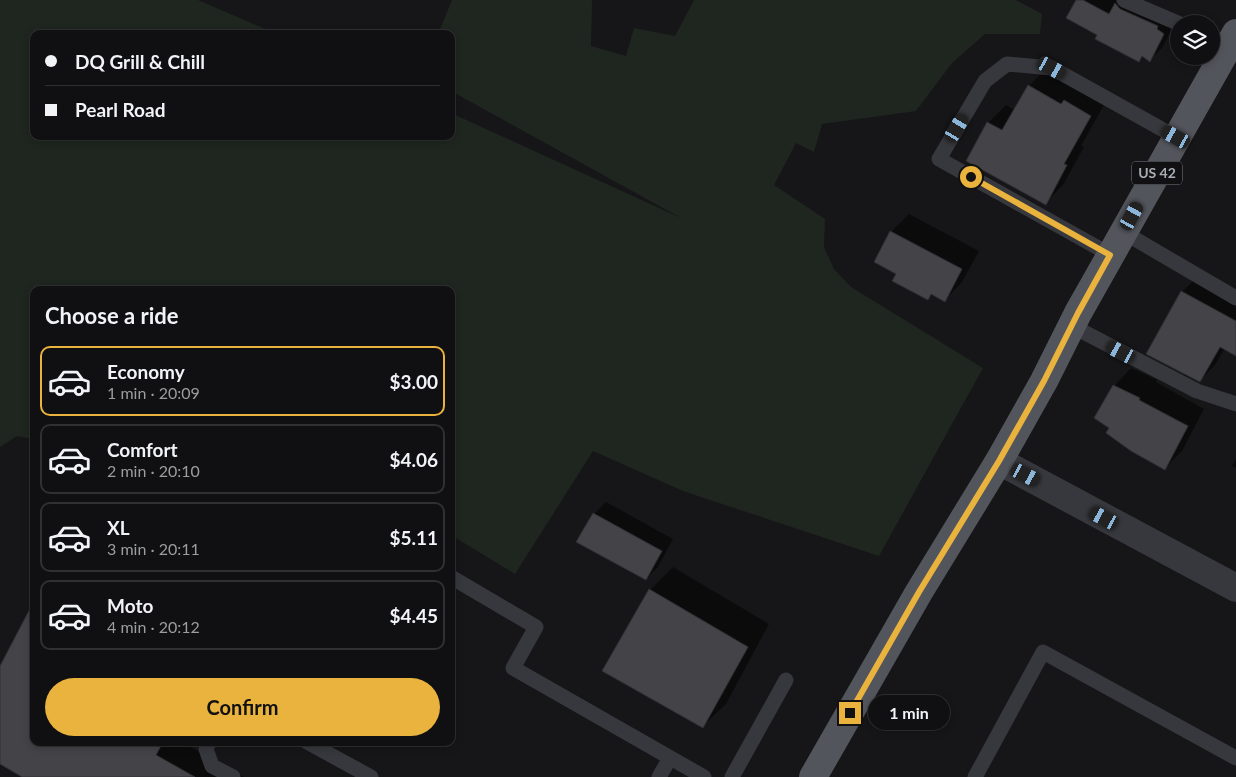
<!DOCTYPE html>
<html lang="en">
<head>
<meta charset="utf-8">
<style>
	:root { --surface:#101012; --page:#19191b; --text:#f1f3f6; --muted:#9c9d9f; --line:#303032; --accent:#e9b33d }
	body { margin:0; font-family:Lato,sans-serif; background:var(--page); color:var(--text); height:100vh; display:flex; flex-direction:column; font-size:19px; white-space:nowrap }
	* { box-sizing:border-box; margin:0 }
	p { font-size:16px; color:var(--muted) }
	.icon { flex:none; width:28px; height:28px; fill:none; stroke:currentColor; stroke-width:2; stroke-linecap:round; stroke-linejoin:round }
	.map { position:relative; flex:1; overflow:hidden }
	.panel { position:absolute; left:30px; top:286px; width:425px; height:460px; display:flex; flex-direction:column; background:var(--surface); border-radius:10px; box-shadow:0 2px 8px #0003,0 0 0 1px var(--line) }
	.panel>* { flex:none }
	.hud { position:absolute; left:30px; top:30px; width:425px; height:110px; border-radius:10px; box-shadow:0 2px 8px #0003,0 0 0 1px var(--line); display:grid; align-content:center; height:110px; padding:0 15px; background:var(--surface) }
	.controls { position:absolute; left:1170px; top:15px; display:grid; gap:10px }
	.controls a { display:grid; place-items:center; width:50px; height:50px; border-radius:50%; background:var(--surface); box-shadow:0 2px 8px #0003,0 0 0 1px var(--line); font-size:25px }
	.end { position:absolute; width:22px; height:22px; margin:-11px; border:6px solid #e9b33d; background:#111; box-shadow:0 0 0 2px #111 }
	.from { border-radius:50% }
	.bubble { position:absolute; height:35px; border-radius:18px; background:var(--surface); box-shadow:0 2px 8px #0003,0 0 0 1px var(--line); font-size:16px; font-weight:700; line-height:35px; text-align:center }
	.car { position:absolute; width:15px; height:30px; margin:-15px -8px; border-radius:6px; box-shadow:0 0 4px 1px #0007; background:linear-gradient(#222 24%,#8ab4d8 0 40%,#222 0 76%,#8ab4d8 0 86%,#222 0) }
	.hud b { display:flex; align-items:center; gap:18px; height:48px; font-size:19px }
	.hud b+b { border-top:1px solid var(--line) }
	.hud i { width:12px; height:12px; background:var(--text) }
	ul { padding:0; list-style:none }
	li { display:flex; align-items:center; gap:15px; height:70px; margin:0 10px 8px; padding:0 5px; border:2px solid var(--line); border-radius:10px }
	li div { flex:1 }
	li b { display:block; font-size:19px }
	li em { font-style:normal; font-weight:700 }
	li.on { border-color:var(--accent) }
	li>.icon { width:45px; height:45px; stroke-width:1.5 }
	h2 { padding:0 15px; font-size:22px; line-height:60px }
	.primary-button { display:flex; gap:10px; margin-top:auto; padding:10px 15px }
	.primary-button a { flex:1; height:58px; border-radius:30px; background:var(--accent); color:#111; font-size:20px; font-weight:700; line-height:58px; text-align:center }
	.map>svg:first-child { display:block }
</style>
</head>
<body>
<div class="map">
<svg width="1236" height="777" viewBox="0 0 1236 777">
	<rect width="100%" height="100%" fill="#161618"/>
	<!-- green -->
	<polygon fill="#1e261f" points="0,0 198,0 277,34 34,34 34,136 451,136 451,113 681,218 451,91 451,34 438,34 452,0 592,0 591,46 626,56 634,28 675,36 694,0 1016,0 1042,14 1040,34 985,34 952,63 916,111 822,124 814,152 796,143 774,185 825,219 824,247 834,269 851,287 983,368 879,556 683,491 593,451 515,574 451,535 451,290 34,290 34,439 17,436 0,447"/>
	<!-- shadow -->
	<g fill="#0007">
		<polygon points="1077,0 1139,0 1176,22 1162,48 1150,60 1143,55 1138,60 1098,35"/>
		<polygon points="1046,68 1108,98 1081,146 1084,147 1063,185 1045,203 988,123 1006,105 1015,110 1029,86"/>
		<polygon points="909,214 979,251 962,282 945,300 932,294 928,298 898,274 891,232"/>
		<polygon points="1197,277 1236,298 1236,354 1225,348 1215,365 1200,380 1182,292"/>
		<polygon points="1131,368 1157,380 1156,382 1204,409 1182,451 1165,468 1110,428 1114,386"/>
		<polygon points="1236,459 1236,468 1232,466"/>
		<polygon points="606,502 673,539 658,567 646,579 594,514"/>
		<polygon points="673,567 769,624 726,704 703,726 650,590"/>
		<polygon points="0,668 34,742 182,742 244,777 24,777 0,763"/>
	</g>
	<!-- building -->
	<g fill="#434348" stroke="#303034">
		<polygon points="1076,0 1083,0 1109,14 1115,3 1120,9 1158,26 1157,29 1164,34 1150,62 1142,56 1139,62 1095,39 1097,35 1066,18"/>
		<polygon points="1028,85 1061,104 1064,100 1091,116 1064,164 1067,165 1046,205 966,161 987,122 1002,130"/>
		<polygon points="890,231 962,269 945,302 931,294 928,300 892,281 896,274 874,262"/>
		<polygon points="1181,291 1236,321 1236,356 1220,347 1200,382 1146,354"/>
		<polygon points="1113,385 1140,398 1139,400 1188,426 1165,470 1131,451 1106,433 1109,428 1094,418"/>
		<polygon points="593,513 662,551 646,580 576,542"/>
		<polygon points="649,589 748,647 703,728 602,671"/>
		<polygon points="34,601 34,742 163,742 156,755 195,777 22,777 0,764 0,666"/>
	</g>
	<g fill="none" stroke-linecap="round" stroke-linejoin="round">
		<!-- service -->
		<g stroke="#37383d" stroke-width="15">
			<polyline points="1124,0 1180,24"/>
			<polyline points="1123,232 1236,298"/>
			<polyline points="1111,255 939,159 985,81 1007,64 1052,68 1176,137"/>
			<polyline points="1072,326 1197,391 1236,404"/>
			<polyline points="451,577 536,627 513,668 704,777"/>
			<polyline points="209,742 206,749 212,766 233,777"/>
			<polyline points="307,742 371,777"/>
			<polyline points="659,777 670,758"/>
			<polyline points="732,777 786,680"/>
			<polyline points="975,777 1043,652 1236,758"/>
		</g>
		<!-- minor -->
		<polyline stroke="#37383d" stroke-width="28" points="999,461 1236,588"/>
		<!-- primary -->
		<polyline stroke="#53555c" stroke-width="28" points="813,777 919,592 999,461 1044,381 1078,313 1236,33"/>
	</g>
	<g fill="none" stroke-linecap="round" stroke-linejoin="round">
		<!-- route -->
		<polyline stroke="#e9b33d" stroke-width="6" points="850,713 919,592 999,461 1044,381 1078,313 1110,255 971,177"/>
	</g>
	<g text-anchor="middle" stroke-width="4" stroke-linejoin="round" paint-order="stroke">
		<!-- shield labels -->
		<rect fill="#111113" stroke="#7b7e86" stroke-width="1" x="1132" y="161.5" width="50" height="23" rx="4"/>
		<g font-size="14" font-weight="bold" fill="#a9adb7">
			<text x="1157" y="178">US 42</text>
		</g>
	</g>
</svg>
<div class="controls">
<a><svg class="icon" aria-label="layers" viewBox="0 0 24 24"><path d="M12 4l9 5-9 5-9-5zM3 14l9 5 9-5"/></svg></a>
</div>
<i class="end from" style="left:971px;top:177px"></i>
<i class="end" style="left:850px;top:713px"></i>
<div class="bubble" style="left:868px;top:695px;width:82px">1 min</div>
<i class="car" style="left:1052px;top:68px;rotate:119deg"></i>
<i class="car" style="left:957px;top:128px;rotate:31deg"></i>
<i class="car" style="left:1176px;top:137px;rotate:299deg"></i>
<i class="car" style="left:1132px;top:216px;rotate:29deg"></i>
<i class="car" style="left:1121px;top:352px;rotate:298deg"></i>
<i class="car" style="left:1026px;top:475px;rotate:118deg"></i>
<i class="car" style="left:1104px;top:518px;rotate:298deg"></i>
<div class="hud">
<b><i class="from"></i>DQ Grill &amp; Chill</b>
<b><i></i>Pearl Road</b>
</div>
<section class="panel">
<h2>Choose a ride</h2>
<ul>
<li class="on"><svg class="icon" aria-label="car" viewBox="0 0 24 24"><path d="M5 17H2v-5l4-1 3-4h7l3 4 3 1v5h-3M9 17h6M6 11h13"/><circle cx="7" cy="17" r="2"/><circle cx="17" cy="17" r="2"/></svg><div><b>Economy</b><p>1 min · 20:09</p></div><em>$3.00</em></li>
<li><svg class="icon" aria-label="car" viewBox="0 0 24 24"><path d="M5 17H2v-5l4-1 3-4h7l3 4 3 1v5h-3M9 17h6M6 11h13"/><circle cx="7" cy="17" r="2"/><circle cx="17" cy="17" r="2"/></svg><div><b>Comfort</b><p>2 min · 20:10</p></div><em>$4.06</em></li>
<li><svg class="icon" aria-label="car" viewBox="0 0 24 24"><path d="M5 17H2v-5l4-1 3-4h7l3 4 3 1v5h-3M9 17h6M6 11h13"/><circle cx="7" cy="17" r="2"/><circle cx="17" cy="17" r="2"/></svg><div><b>XL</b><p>3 min · 20:11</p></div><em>$5.11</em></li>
<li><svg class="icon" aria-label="car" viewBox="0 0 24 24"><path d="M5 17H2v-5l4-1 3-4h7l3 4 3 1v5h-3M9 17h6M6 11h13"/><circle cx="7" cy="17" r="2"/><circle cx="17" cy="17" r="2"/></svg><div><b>Moto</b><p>4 min · 20:12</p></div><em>$4.45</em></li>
</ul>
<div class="primary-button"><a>Confirm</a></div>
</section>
</div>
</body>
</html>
